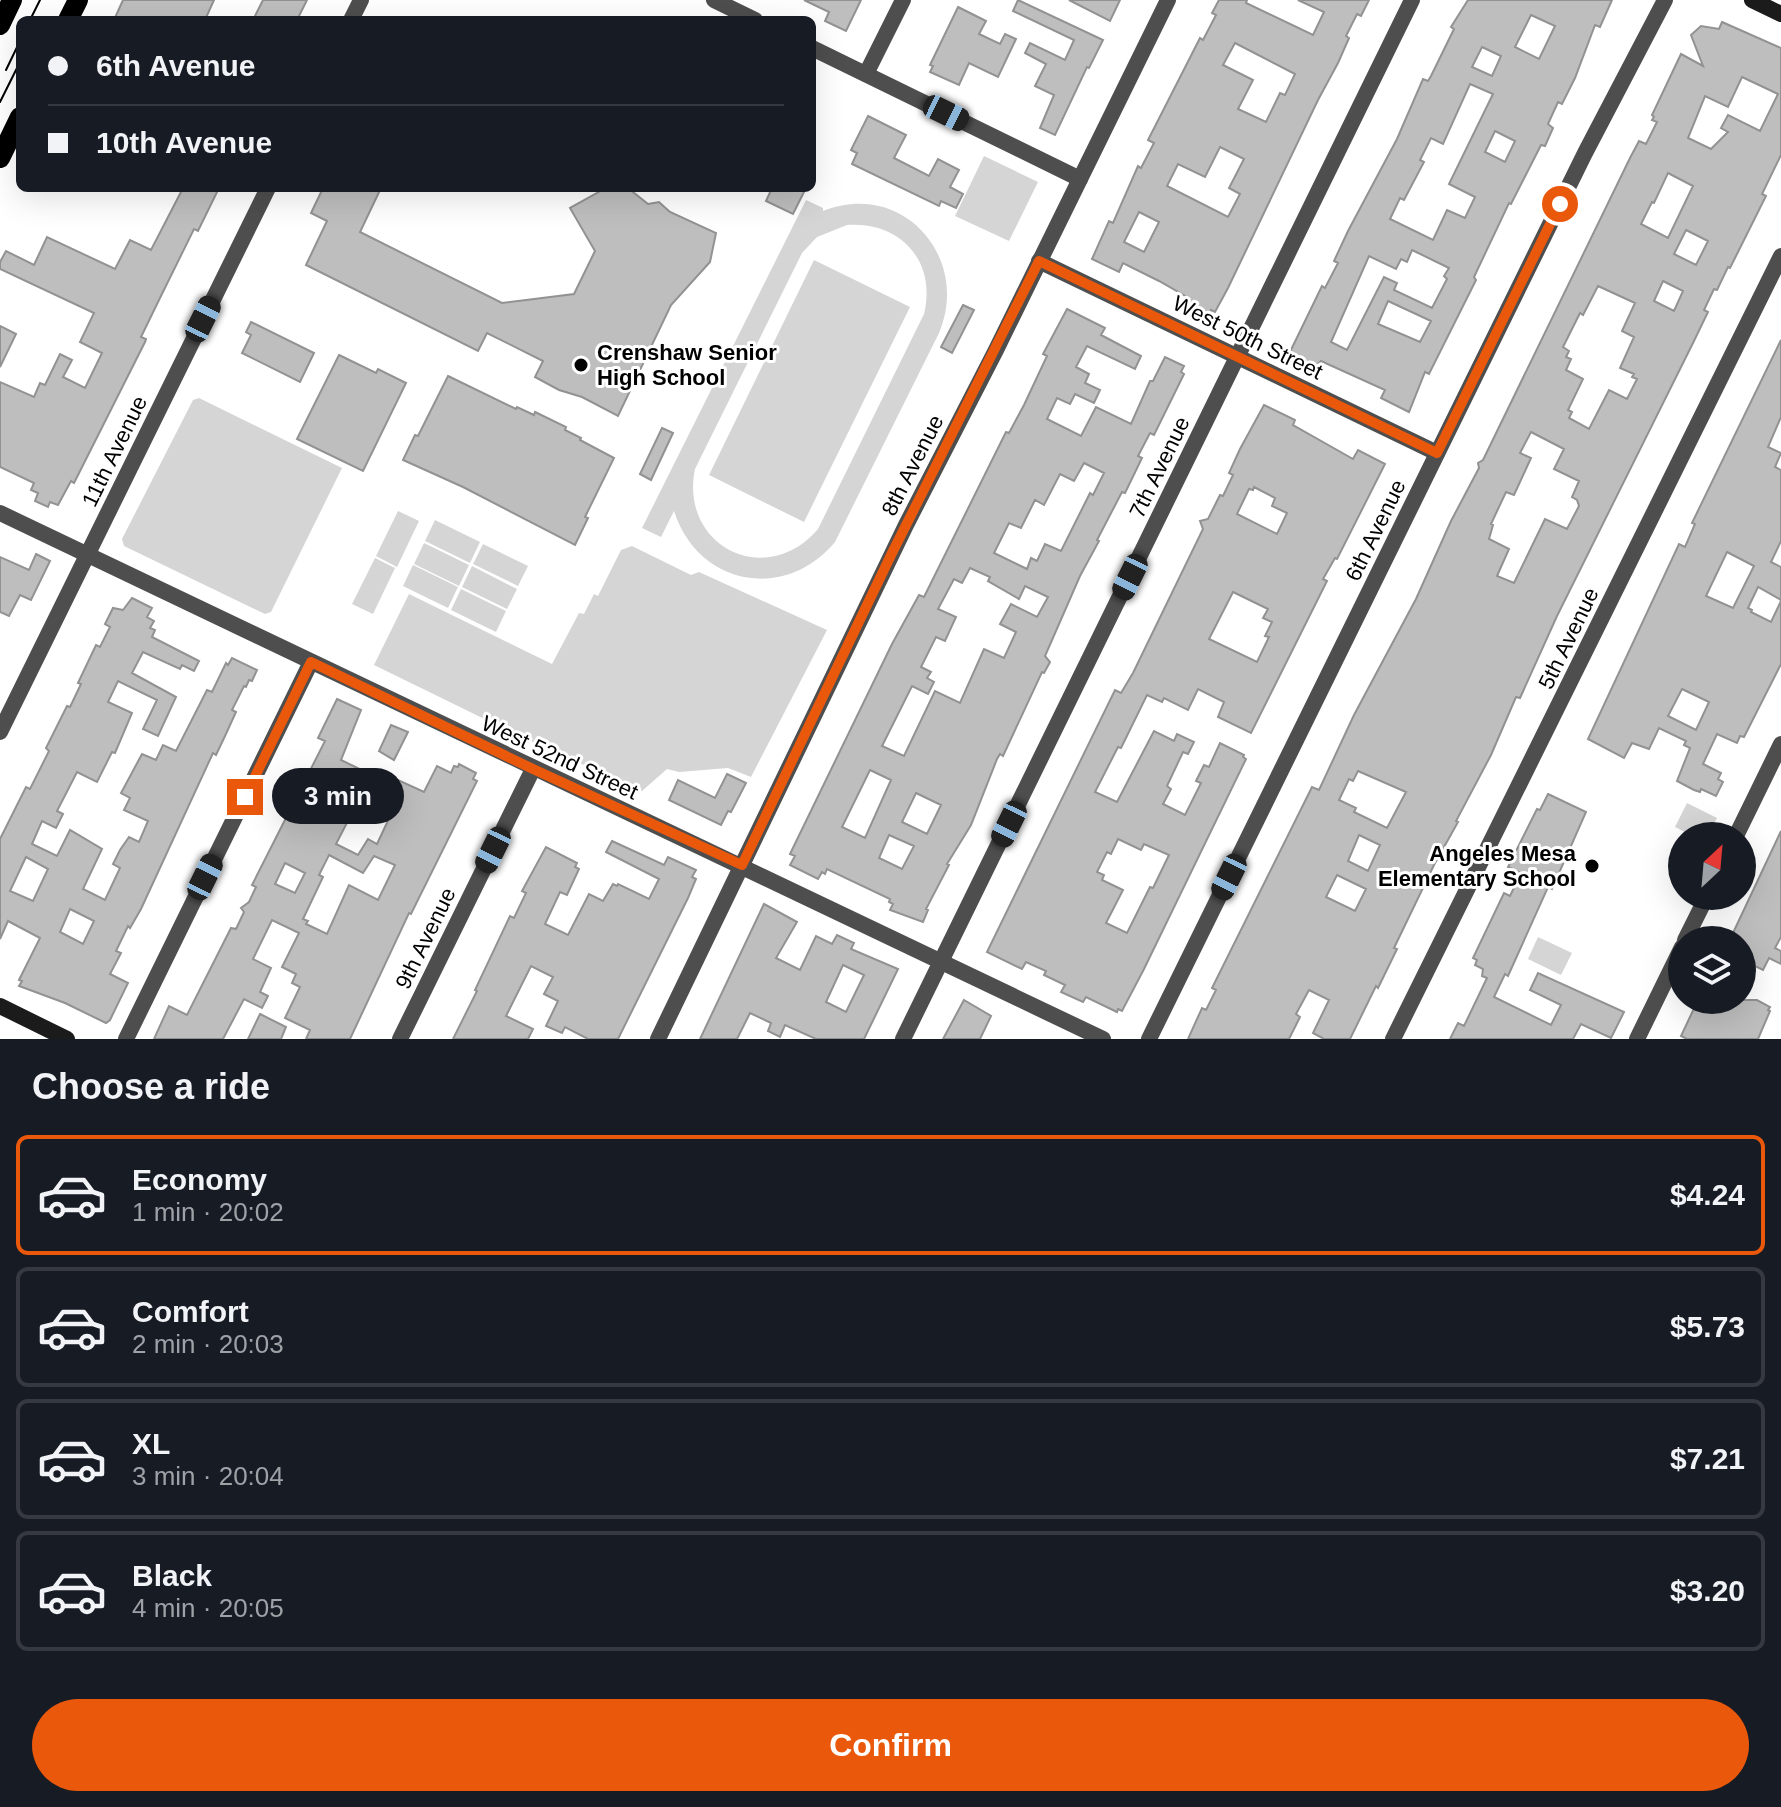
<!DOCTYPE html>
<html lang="en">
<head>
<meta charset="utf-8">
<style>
	:root { --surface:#171b24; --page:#242831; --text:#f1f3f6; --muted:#9ea1a6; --line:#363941; --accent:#ea580c }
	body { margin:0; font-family:Arial,sans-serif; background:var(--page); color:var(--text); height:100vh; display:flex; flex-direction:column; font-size:30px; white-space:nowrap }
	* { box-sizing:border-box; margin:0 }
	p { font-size:26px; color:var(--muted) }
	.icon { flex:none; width:44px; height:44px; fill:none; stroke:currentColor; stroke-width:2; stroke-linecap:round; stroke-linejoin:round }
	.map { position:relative; height:1039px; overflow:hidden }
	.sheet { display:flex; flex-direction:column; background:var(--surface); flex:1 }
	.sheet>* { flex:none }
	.guide { position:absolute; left:16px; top:16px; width:800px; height:176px; border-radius:12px; box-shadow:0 8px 32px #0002; display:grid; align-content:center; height:176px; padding:0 32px; background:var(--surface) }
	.needle { width:52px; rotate:26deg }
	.fabs { position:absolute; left:1668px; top:822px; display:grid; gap:16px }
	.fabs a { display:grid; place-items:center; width:88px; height:88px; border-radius:50%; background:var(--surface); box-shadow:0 8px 32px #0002; font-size:40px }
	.end { position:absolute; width:36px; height:36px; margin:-18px; border:10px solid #ea580c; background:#fff; box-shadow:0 0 0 4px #fff }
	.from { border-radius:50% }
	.bubble { position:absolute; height:56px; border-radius:28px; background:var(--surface); box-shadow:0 8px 32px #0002; font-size:26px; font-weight:700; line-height:56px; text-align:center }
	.car { position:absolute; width:24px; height:48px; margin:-24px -12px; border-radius:10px; box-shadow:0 0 6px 2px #0007; background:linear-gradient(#222 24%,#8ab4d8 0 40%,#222 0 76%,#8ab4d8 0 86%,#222 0) }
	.guide b { display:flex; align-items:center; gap:28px; height:76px; font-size:30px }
	.guide b+b { border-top:2px solid var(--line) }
	.guide i { width:20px; height:20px; background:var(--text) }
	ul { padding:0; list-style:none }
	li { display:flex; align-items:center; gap:24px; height:120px; margin:0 16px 12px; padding:0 16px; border:4px solid var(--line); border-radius:12px }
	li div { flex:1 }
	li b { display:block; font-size:30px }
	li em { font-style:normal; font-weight:700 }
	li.active { border-color:var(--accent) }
	li>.icon { width:72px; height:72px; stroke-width:1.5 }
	h2 { padding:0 32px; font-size:36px; line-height:96px }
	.action { display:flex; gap:16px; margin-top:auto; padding:16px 32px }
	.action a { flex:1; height:92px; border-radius:48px; background:var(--accent); color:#fff; font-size:32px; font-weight:700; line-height:92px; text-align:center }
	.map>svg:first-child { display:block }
</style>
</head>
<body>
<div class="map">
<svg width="1781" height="1039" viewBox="0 0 1781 1039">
	<rect width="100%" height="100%" fill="#fff"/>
	<!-- green -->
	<g fill="#d5d5d5" fill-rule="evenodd">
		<polygon points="984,156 1038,182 1009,241 955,216"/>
		<path d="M806,200l17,8v3c79,-32 148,46 116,122l-104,209c-50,60 -137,44 -161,-31l-13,26 -19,-9zM847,225c53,-4 90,36 77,89l-106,215c-52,61 -139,17 -123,-60l107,-216 15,-16z"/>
		<polygon points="814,260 910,307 804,522 709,475"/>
		<polygon points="199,398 342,468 271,612 265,614 124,546 122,539 193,400"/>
		<polygon points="398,511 419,521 397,567 376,556"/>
		<polygon points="435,520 480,542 470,563 425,541"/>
		<polygon points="424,543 469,565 459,586 414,564"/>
		<polygon points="483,544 528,566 518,586 473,564"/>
		<polygon points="632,546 691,575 699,572 827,630 751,777 728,768 679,772 667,769 642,791 517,735 374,665 409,594 552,664 579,613 584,614 594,594 598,596 621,550"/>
		<polygon points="375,558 395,568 373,614 352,604"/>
		<polygon points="413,565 458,587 448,608 403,586"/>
		<polygon points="472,566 517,589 507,609 462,587"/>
		<polygon points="461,589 506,611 496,632 451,610"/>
		<polygon points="1687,803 1717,818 1708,836 1693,836 1675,827"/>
		<polygon points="1538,937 1572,953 1561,975 1528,959"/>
	</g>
	<!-- building -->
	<g fill="#bebebe" stroke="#929292" stroke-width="2" fill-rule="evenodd">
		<polygon points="123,0 214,0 205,20 114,20"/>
		<polygon points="263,0 307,0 297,20 253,20"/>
		<polygon points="804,0 861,0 846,31 825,21 829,12"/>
		<polygon points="1018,0 1103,40 1089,68 1087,67 1055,135 1040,128 1054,95 1035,86 1046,64 1025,53 1030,43 1065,60 1074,40 1013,11"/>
		<polygon points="1069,0 1120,0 1110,21"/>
		<path d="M1219,0h28l-1,3 67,32 11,-23 -26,-12h71l-8,16 -4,-2 -11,22 3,2 -11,25 -20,37 -90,188 -13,24 -4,-2 -2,6 -26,-12 4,-7 -28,-16 -36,-18 -4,9 -27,-13 17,-38 4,2 25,-57 3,2 13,-25 -6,-3 52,-102 3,2 13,-25 -4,-2zM1235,43l60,31 -10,21 -5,-2 -14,29 -28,-13 15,-29 -30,-15zM1220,147l24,12 -15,29 11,6 -12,23 -61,-31 11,-22 27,13zM1139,212l20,10 -15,30 -20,-10z"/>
		<path d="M1468,0h144l-12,27 -5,-2 -20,53 -13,26 -4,-2 -10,22 5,4 -8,18 -4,-1 -30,59 -2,-1 -35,74 2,3 -47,94 -4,-2 -16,40 -28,-14 4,-8 -64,-29 -8,8 -24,-15 33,-68 3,2 13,-25 -4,-2 14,-30 49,-92 26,-60 5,2 3,-5 23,-47 -3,-2zM1531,15l24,11 -16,33 -24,-12zM1482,47l19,9 -9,20 -20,-9zM1470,84l23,10 -44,90 26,13 -10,21 -18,-8 -14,30 -43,-21 10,-21 4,2 20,-38 -4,-2 11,-22 12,6zM1495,131l20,10 -10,21 -20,-10zM1412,250l37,18 -5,8 3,3 -15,29 -38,-18 3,-7 -13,-6 -37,73 -16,-8 38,-86 27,13 5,-10 6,3zM1388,301l43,20 -11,21 -42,-18z"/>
		<polygon points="958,7 986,21 979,34 1000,44 1005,34 1016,39 998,77 969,63 959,85 930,72 933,66 930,65"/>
		<path d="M1722,22l59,26v107l-19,39 4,2 -36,72 -2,-1 -11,23 -3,-1 -10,21 4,2 -15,31 -136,273 -37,82 -4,-1 -25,58 -35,66 2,1 -24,43 -40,83 3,1 -19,39 -2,-2 -26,53h-26l-11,-6 16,-33 -20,-10 -13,24 4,3 -11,22h-101l14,-31 4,2 10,-20 -4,-2 100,-201 7,3 35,-75 62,-116 35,-78 28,-53 -1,-5 5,-3 147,-302 9,-17 7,3 11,-22 -5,-2 2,-3 -2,-2 29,-61 22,12 -12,-31 10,-9 18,3zM1742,77l36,17 -18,37 -32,-16 -7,13 7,4 -17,17 -23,-11 17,-42 23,11zM1668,173l25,13 -25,52 -27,-14 11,-22 2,1zM1686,230l22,11 -12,24 -22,-11zM1663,281l20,10 -9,20 -20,-10zM1598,286l37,17 -13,28 12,6 -14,31 14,6 -2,3 5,2 -10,20 -18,-9 -20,39 -20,-11 3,-6 -4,-2 15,-31 -17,-9 5,-11 -5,-2 3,-6 -6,-4 17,-34 3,2zM1531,432l33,17 -10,20 25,12 -7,16 5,3 2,6 -12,23 -22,-10 -31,64 -17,-7 12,-27 -20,-10 4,-14 -2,-1 15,-32 8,3 17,-37 -11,-5zM1358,771l48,21 -19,36 -33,-16 2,-4 -17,-8 10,-21 4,2zM1359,835l21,10 -12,26 -20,-10zM1337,875l29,14 -11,22 -29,-14z"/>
		<polygon points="868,116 906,135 894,158 929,176 938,159 959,170 950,187 963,194 956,208 941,201 939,206 852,164 857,153 851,150"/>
		<polygon points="183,188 219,188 198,231 194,229 159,300 141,337 146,339 145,342 74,483 71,481 58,505 50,502 48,507 35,501 38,493 31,490 34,483 0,467 0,382 34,397 40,383 45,385 60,354 72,360 63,377 85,388 102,353 80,342 94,313 0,269 0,262 6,251 34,265 47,237 115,269 130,240 151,250"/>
		<polygon points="323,188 381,188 360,232 502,303 574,294 595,251 570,208 606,188 628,188 648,204 659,202 670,212 716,233 710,262 671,305 618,416 582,397 559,390 535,377 543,361 487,333 478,351 306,265 327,221 311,213"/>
		<polygon points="772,188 806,188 793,214 766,201"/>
		<polygon points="963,305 974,310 952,353 941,347"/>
		<path d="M1067,309l38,19 -4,7 40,21 -6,13 -48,-23 -11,21 13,7 -4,9 15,7 -6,13 -19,-9 -5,10 -13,-6 -10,21 34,17 15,-29 35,17 19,-43h3l12,-24 19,9 -3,6 3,2 -30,61 -4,-2 -12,23 4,2 -17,35 -3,-1 -25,48 2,1 -19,35 -35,80 5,6 -6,11 -2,-1 -39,84 -3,-2 -3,5 -26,66 -24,39 2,1 -23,44 2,1 -5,12 -33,-12 3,-6 -4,-2 1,-3 -63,-30 -2,5 -3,-2 -4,7 -28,-14 5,-9 -5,-2 102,-210 27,-49 5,2 82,-165 3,1 15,-28 23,-49 -4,-2zM1084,463l20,10 -11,22 -3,-2 -29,58 -16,-7 -8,17 -6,-3 -4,11 -33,-16 15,-30 12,5 14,-28 9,5 16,-31 14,7zM970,568l20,9 -2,4 31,18 6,-13 23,11 -11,20 -26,-13 -11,20 16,8 -12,26 -20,-9 -24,54 -25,-12 -31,65 -22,-10 30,-60 16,8 6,-12 -7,-4 4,-6 -10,-5 15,-30 9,4 11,-24 -18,-8 16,-30 8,4zM870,770l21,10 -26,58 -23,-11zM916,793l25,12 -14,29 -25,-12zM889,835l25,11 -12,23 -23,-11z"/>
		<polygon points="251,322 314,353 300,382 242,353 251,335 246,332"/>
		<polygon points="0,326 16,334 0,367"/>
		<path d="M1781,340v77l-13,30 13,6 -6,14 6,3v71l-10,21 10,5v33l-23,-13 -10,21 4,2 -1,2 20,10 10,-21v63l-37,73 -4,-1 -3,7 -20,-9 -14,30 18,9 -3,6 5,3 -7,14 -15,-7 -1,3 -6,-2 -17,-9 13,-33 -6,-3 2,-4 -27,-13 -10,21 -17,-6 -8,15 -36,-19 91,-195 6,3 10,-23 -3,-1zM1727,552l27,14 -21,42 -27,-12zM1682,689l27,13 -13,28 -28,-14z"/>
		<polygon points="339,355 376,373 378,369 406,383 363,471 297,439"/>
		<polygon points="448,376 516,409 517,407 534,415 535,412 566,427 565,430 581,438 580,440 614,458 585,517 588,518 575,545 463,487 403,460 415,435 418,436"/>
		<path d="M1264,405l31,15 -2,5 60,34 5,-9 27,14 -48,95 -2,-1 -12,21 4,2 -76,152 -33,-16 6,-15 -26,-13 -10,21 -24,-12 -2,4 -15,-7 -26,53 -3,-1 -23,45 22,10 37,-71 20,10 3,-7 17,8 -6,12 -5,-2 -16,34 4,3 -8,15 22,11 16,-32 -5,-2 8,-16 5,2 11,-24 24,12 -1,2 3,2 -102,210 -22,42 -4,-2 -1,3 -31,-15 -3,5 -22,-10 4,-7 -21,-10 2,-4 -20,-9 -4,7 -35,-17 128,-262 6,3 12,-20 70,-144 -3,-8 8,-2 12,-24 3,1 10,-21 -4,-2 11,-24zM1254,487l21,11 -3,8 15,7 -10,21 -40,-20 12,-25 4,1zM1233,592l35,17 -5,9 9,4 -7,14 4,1 -12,25 -48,-23zM1118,839l23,11 3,-6 25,11 -16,33 -3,-1 -23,46 -21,-10 17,-33 -21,-10 2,-5 -7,-3 10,-20 4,2z"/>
		<polygon points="662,428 673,433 651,480 640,474"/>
		<polygon points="36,554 50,561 31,600 20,595 9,616 0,612 0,557 29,570"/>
		<path d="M132,598l20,10 -5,9 7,4 -4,7 5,2 -3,7 47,24 -5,10 -12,-6 -2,4 -37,-17 -11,21 44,24 -18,39 -15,-7 14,-29 -39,-19 -10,21 24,11 -17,40 -3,-1 -15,30 -20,-10 -20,39 6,3 -7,14 -14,-7 -10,23 25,12 13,-26 32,19 -19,40 22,11 15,-32 -7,-4 7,-14 9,-13 10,5 9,-21 -24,-11 6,-12 -9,-5 21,-39 14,6 7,-15 13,6 31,-61 5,2 14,-29 2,2 4,-7 25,12 -5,11 -3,-1 -3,7 -2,-1 -12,24 4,2 -11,24 -9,19 -3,-2 -72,156 -11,19 -2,-2 -12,25 5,2 -11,21 18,9 -18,37 -4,3 -41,-20 -46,-17 3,-5 -3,-1 21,-42 -32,-17 -8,18v-100l26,-52 4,2 19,-38 -3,-3 21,-42 3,1 11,-23 -3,-1 18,-38 4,2 10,-20 -5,-3 8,-16 10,2zM26,857l22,12 -15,32 -23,-10zM70,909l24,12 -11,23 -23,-12z"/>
		<path d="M337,699l24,11 -20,50 35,17 -9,18 -27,-13 -11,21 22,12 -15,29 22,11 10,-16 9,5 16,-34 -8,-4 13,-26 26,12 13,-26 14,7 3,-7 4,1 1,-3 17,9 -3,6 4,2 -66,133 -2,-1 -59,126h-44l4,-9 -25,-12 15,-31 -8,-4 4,-9 -14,-7 17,-34 -27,-13 -19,39 18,9 -11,24 8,4 -6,12 -18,-9 -21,40h-69l15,-33 18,9 44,-87 5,1 8,-17 -3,-4 8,-6 7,-15 -4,-2 73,-144 -7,-3zM329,855l34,18 11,-17 21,9 -17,35 -29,-15 -22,49 -21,-10 2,-3 -5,-2 20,-42 -4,-2zM285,863l20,10 -10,20 -20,-9z"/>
		<polygon points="391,725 408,732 394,760 379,751"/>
		<polygon points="727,774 746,783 731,812 728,811 721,825 669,800 678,780 715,798"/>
		<polygon points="1548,794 1586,812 1552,889 1548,887 1508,976 1505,974 1494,997 1551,1025 1561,1005 1530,990 1538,973 1624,1012 1611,1038 1581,1024 1573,1039 1450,1039 1458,1023 1464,1026 1487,978 1482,976 1483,969 1475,965 1477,960 1473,958 1504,893 1510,896 1521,873 1508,867 1537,809 1540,810"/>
		<polygon points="1781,831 1781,937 1775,948 1781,951 1781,964 1769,958 1763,970 1751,964 1742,982 1742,940 1732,935"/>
		<polygon points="612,841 664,865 668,857 696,870 692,877 696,879 688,898 618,1039 588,1039 565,1027 562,1033 546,1026 558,1001 544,994 553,977 531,966 506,1016 533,1029 528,1039 453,1039 477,991 475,990 510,916 514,918 526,893 522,891 546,847 577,863 575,867 579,869 567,895 560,892 545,924 568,935 589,894 603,901 613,884 617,886 618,884 649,899 659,879 606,852"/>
		<path d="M764,904l33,18 -21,36 24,12 16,-34 16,8 5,-9 17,8 -3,6 47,20 -34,70h-48l-31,-14 -5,12 -12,-6 3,-8 -21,-10 -13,26h-37zM843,965l21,10 -18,37 -20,-10z"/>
		<polygon points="964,1000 991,1016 980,1039 943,1039"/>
		<polygon points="1698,1000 1757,1000 1770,1007 1768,1010 1770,1011 1758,1039 1687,1039 1681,1036"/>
		<polygon points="260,1014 286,1027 281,1039 248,1039"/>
	</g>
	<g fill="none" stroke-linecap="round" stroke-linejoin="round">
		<!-- street -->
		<g stroke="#4e4e4e" stroke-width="16">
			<polyline points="714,0 755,20"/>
			<polyline points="351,20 361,0"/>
			<polyline points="812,48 1080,179"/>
			<polyline points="866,74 903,0"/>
			<polyline points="1039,261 1437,453"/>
			<path d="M0,513c367,177 736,349 1103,526"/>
			<polyline points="0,732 268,188"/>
			<polyline points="1736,836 1781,744"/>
			<polyline points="1685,940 1707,896"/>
			<polyline points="126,1039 311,662"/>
			<polyline points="400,1039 533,769"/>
			<polyline points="658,1039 906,525 996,350 1168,0"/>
			<polyline points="903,1039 1412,0"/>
			<polyline points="1149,1039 1585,153 1665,0"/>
			<polyline points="1393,1039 1781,256"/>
			<polyline points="1637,1039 1682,947"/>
		</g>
		<!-- secondary -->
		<g stroke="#1b1b1b" stroke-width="16">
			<polyline points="1752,0 1781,14"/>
			<polyline points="0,1006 67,1039"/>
		</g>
		<!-- primary -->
		<g stroke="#000" stroke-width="20">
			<polyline points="68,20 78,0"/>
			<polyline points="0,25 12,0"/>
			<polyline points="0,158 20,117"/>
		</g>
		<!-- tram -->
		<g stroke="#000" stroke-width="2">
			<polyline points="30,20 40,0"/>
			<polyline points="6,70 20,41"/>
			<polyline points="0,102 20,62"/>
		</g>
	</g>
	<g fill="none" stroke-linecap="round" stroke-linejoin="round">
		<!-- route -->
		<polyline stroke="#ea580c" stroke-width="10" points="245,797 311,662 533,769 742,865 892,553 1039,261 1437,453 1560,204"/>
	</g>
	<!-- markers -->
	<g fill="#000" stroke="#fff" stroke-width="3">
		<circle cx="581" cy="365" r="8"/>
		<circle cx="1592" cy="866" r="8"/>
	</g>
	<g text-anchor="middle" stroke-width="6" stroke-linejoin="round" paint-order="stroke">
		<!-- street labels -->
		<g font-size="22" fill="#000" stroke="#fff">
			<text transform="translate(1248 337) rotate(26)" y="8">West 50th Street</text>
			<text transform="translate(114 451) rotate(-64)" y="8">11th Avenue</text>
			<text transform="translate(912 465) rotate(-63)" y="8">8th Avenue</text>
			<text transform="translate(1159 467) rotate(-64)" y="8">7th Avenue</text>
			<text transform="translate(1375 530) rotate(-64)" y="8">6th Avenue</text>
			<text transform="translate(1568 638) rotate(-64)" y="8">5th Avenue</text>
			<text transform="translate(560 757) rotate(25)" y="8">West 52nd Street</text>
			<text transform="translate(425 938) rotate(-64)" y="8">9th Avenue</text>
		</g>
		<!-- poi labels -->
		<g font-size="22" font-weight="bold" fill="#000" stroke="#fff" text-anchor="start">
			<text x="597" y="360">Crenshaw Senior<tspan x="597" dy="25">High School</tspan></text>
			<text x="1576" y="861" text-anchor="end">Angeles Mesa<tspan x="1576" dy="25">Elementary School</tspan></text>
		</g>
	</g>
</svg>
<div class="fabs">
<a><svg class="needle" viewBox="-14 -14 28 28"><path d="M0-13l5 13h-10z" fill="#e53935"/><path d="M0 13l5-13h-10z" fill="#9ea1a6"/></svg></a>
<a><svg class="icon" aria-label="layers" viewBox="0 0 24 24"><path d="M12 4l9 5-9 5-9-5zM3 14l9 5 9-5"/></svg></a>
</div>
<i class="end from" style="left:1560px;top:204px"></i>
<i class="end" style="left:245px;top:797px"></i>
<div class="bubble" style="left:272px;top:768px;width:132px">3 min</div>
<i class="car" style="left:946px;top:113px;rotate:116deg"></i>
<i class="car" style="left:203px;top:319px;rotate:26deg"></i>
<i class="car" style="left:1130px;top:577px;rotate:206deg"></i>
<i class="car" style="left:1009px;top:824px;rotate:206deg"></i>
<i class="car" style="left:493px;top:850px;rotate:206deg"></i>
<i class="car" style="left:205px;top:877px;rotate:26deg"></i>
<i class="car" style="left:1229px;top:877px;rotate:206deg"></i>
<div class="guide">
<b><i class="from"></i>6th Avenue</b>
<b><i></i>10th Avenue</b>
</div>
</div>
<section class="sheet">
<h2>Choose a ride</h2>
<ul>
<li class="active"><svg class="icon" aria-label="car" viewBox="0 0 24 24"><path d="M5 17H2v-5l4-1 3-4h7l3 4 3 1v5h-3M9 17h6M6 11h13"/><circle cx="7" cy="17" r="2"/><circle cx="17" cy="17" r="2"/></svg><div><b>Economy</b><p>1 min · 20:02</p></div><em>$4.24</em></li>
<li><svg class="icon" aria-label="car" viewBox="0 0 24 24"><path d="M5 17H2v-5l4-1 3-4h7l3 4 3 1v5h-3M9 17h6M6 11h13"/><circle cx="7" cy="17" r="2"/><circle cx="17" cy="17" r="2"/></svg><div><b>Comfort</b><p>2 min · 20:03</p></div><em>$5.73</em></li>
<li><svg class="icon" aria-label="car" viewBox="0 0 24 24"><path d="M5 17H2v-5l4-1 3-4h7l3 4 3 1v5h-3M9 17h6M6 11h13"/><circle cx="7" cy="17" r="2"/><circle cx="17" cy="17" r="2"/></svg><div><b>XL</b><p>3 min · 20:04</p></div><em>$7.21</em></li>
<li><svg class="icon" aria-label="car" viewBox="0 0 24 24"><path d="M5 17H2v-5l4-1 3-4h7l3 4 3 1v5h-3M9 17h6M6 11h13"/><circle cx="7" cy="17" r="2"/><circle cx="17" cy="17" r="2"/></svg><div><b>Black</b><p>4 min · 20:05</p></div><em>$3.20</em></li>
</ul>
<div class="action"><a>Confirm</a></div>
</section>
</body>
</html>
